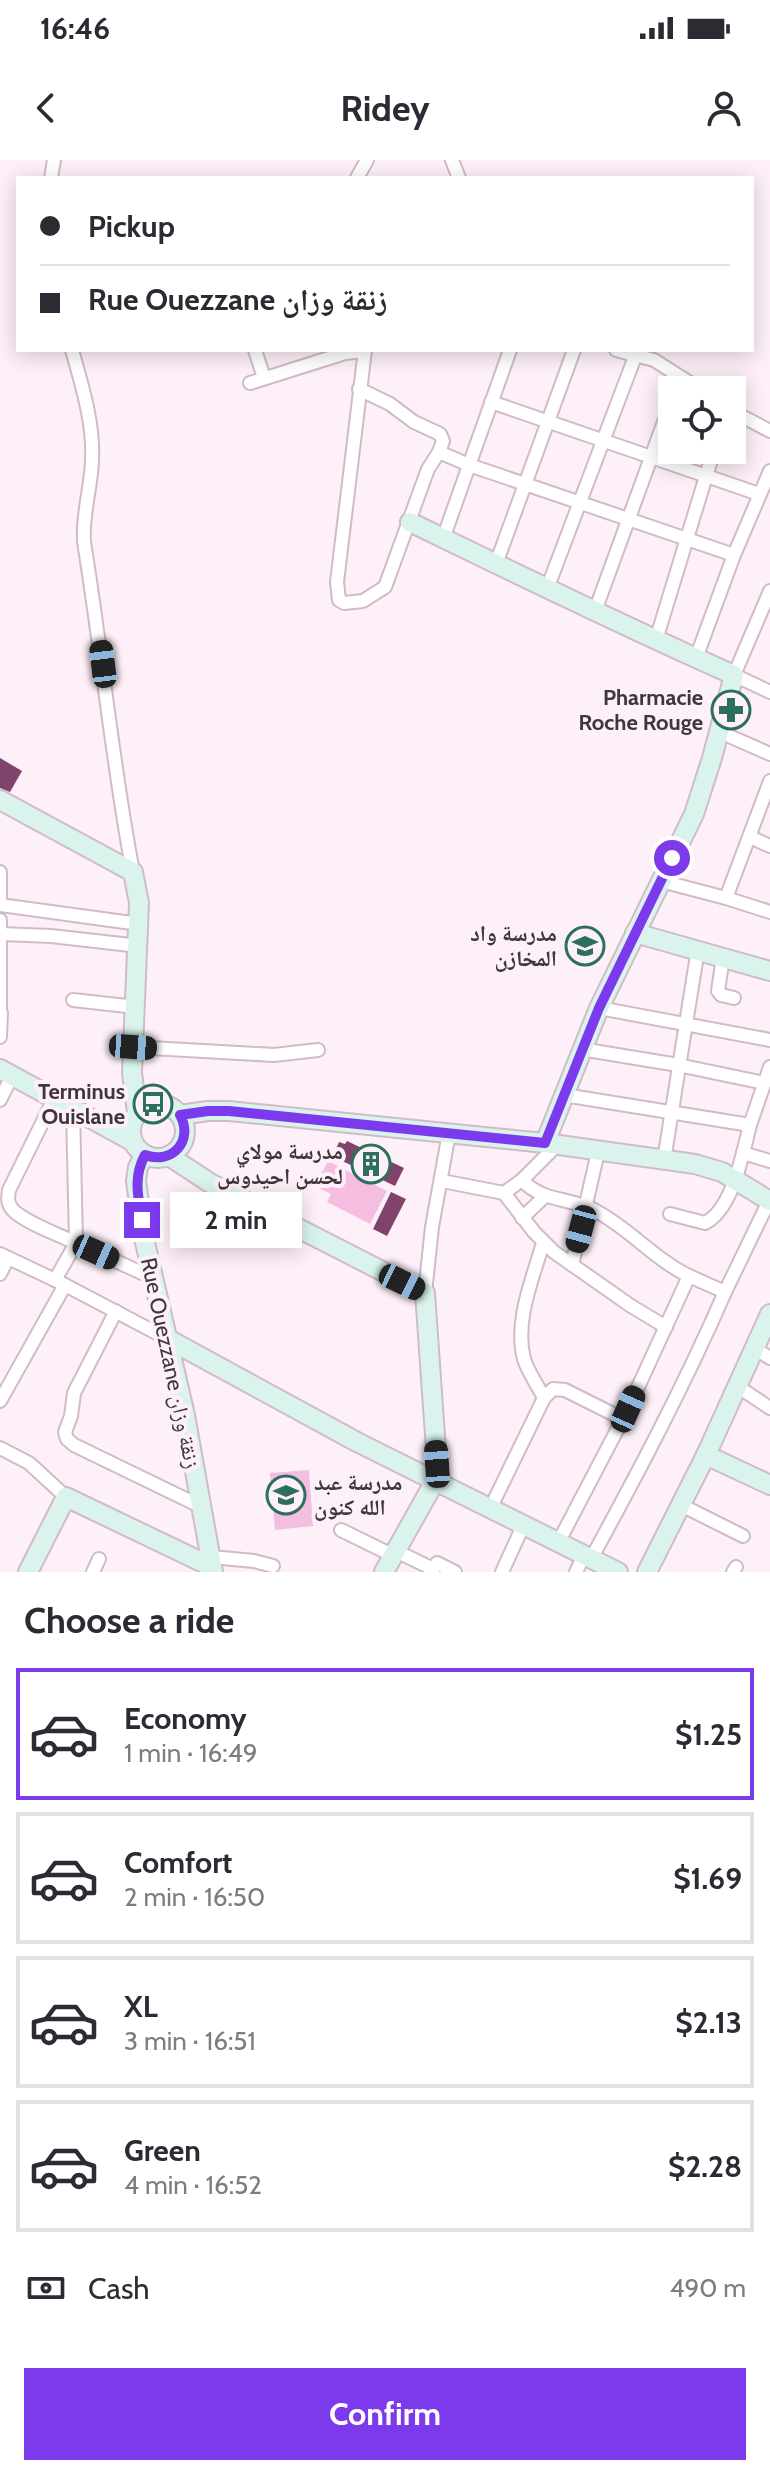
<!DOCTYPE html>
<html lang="en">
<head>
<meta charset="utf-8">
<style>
	:root { --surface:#fff; --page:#f2f2f3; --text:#2b2b33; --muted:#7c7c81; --line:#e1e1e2; --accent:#7c3aed }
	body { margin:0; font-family:Cabin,"Noto Naskh Arabic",sans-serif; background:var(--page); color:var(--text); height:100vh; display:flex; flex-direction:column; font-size:30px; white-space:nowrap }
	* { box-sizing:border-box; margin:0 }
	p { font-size:26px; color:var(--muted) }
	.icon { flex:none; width:44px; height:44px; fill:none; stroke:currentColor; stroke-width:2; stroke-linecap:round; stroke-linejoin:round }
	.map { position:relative; height:1412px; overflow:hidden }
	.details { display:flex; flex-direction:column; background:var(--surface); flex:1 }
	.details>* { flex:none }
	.guide { position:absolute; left:16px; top:16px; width:738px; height:176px; border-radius:0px; box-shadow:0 4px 20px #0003; display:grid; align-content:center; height:176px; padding:0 24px; background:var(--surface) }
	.controls { position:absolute; left:658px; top:216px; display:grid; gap:16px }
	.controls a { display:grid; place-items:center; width:88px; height:88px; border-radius:0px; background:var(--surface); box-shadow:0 4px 20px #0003; font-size:40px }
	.end { position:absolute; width:36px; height:36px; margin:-18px; border:10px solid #7c3aed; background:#fff; box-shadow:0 0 0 4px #fff }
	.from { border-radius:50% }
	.bubble { position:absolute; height:56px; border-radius:0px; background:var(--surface); box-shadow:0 4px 20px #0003; font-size:26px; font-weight:700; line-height:56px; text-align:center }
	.car { position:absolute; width:24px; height:48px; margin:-24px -12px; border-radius:10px; box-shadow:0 0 6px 2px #0007; background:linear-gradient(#222 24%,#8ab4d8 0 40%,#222 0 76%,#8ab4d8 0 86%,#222 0) }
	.guide b { display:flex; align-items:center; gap:28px; height:76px; font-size:30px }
	.guide b+b { border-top:2px solid var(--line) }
	.guide i { width:20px; height:20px; background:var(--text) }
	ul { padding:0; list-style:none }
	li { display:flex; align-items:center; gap:24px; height:132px; margin:0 16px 12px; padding:0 8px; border:4px solid var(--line); border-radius:0px }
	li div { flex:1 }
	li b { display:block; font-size:30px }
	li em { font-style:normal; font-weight:700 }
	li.current { border-color:var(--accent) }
	li>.icon { width:72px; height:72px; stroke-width:1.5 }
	h2 { padding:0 24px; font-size:36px; line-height:96px }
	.pay { display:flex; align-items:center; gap:20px; height:88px; padding:0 24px; font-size:30px }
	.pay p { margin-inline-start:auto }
	.button { display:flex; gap:16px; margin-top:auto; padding:16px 24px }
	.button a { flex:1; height:92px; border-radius:0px; background:var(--accent); color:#fff; font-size:32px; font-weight:700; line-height:92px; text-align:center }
	.status { display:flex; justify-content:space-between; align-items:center; height:56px; padding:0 40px; background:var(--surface); direction:ltr }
	.status svg { height:22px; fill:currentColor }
	header { display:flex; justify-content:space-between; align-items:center; height:104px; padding:0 24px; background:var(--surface); font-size:36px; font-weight:700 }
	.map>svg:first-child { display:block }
</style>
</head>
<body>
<div class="status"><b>16:46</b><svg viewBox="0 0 49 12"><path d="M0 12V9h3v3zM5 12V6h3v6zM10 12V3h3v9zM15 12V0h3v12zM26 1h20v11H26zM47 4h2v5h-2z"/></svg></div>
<header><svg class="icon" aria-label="back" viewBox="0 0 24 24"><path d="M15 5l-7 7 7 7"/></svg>Ridey<svg class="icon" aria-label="person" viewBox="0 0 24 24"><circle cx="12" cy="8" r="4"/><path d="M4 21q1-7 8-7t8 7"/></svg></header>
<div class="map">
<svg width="770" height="1412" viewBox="0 0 770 1412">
	<rect width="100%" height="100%" fill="#fef0f8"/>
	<!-- green -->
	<g fill="#f5bee0">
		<polygon points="328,1001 387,1031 370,1064 327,1042 331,1034 315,1026"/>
		<polygon points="309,1310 313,1366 275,1370 270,1313"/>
	</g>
	<!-- building -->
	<g fill="#80446c">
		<polygon points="0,598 22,611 10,632 0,628"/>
		<polygon points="347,981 404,1008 395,1026 338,999 339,997 334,994 339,982 345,984"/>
		<polygon points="391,1032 406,1039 387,1076 373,1069"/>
	</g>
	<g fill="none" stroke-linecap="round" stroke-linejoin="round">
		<defs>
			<g id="street">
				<polyline points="452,0 459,18"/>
				<polyline points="51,18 54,0"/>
				<polyline points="357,18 367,0"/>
				<path d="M72,190c10,36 22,73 20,111 -1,28 -10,53 -8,81 18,110 28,221 49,330"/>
				<polyline points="255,190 264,218"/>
				<polyline points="365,190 337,422 339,440 344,443 363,441 385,427 428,309 439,292 469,305 734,395"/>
				<polyline points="616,190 654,200 701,230"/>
				<polyline points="250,223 345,193 365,191"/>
				<polyline points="359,229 390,244 414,262 440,274 443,281 439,292"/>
				<polyline points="491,242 759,334"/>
				<polyline points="732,251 770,271"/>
				<polyline points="444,376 510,190"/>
				<polyline points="496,404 574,190"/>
				<polyline points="547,429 636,194"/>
				<polyline points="770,431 734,515 770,532"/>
				<polyline points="595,451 672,240"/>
				<polyline points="656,480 714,290"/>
				<polyline points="696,498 734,395 770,311"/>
				<polyline points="720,572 770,594"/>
				<polyline points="750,677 770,686"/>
				<polyline points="0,712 0,743"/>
				<polyline points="661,721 726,738 770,621"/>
				<polyline points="726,738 770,752"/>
				<polyline points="0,745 139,764"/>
				<polyline points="0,760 0,853"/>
				<polyline points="0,774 51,776 139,786"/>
				<polyline points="723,797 718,831 721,835 734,838"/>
				<polyline points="73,840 136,847"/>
				<polyline points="599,848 770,880"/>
				<polyline points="0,877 1,853"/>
				<polyline points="133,887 274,895 318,890"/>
				<polyline points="581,889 678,905 764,923"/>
				<path d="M564,935l186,30c-7,27 -17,84 -45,98l-35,-9"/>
				<polyline points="0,940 12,916"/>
				<polyline points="73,949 76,1083 153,1118"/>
				<polyline points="750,965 770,907"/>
				<polyline points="558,984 522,1020 504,1033 534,1072 554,1092 631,1146 666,1167"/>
				<polyline points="743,993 770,1001"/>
				<polyline points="664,1000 698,789"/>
				<path d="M522,1020c21,23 49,17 74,31 34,18 58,48 93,65"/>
				<polyline points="442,1021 504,1033"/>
				<polyline points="522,1058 544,1037"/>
				<path d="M543,1083c-10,35 -29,78 -19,116 4,13 14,27 20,39"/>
				<path d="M0,1094l55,26 21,-37c-16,-8 -53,-21 -64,-34 -5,-6 -4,-12 -3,-19l45,-91"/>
				<polyline points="572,1105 598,992"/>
				<polyline points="0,1114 8,1098"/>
				<polyline points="65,1125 166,1178"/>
				<polyline points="725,1132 769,1041"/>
				<polyline points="425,1133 432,1067 449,973"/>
				<polyline points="116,1151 74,1233 71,1256 65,1272 67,1279 74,1285 202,1347"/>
				<polyline points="754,1188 770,1198"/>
				<polyline points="737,1226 770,1248"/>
				<polyline points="0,1241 65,1125 55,1120"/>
				<polyline points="0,1288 29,1303 66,1337"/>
				<polyline points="681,1345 743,1376"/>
				<polyline points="490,1349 544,1238 553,1229 565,1230 623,1259"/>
				<polyline points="341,1370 394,1396"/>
				<path d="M558,1383l70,-134 61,-133 36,16c-40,92 -86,179 -134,267"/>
				<polyline points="396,1391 433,1409"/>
				<polyline points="211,1397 254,1401 273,1406"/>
				<polyline points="93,1412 99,1399"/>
				<polyline points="431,1412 437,1403 455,1412"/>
				<polyline points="502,1412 523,1366"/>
				<polyline points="576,1412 584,1395"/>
				<polyline points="733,1412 736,1407"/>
			</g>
			<g id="secondary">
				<path d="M410,362c107,52 215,105 324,153l-22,83 -18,56 -95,194 -54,135"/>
				<polyline points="0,640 133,712 139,743 132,913 137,952"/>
				<polyline points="635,773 770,811"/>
				<polyline points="0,909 132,981"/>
				<circle cx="158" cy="971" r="27"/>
				<polyline points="180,955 208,951 229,951 545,983 695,1004 722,1012 770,1041"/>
				<polyline points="145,995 138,1007 136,1021 144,1078 185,1255 213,1412"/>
				<polyline points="169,996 210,1023 425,1133 437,1304 435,1321 384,1412"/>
				<polyline points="166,1178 357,1282 618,1412"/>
				<polyline points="706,1295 770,1325"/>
				<polyline points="28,1412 66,1337 212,1407"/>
				<polyline points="647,1412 706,1295 770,1154"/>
			</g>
		</defs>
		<!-- street casing -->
		<use href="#street" stroke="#d1bbc8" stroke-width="16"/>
		<!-- secondary casing -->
		<use href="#secondary" stroke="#d1bbc8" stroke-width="22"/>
		<!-- street -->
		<use href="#street" stroke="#fff" stroke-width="12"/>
		<!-- secondary -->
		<use href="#secondary" stroke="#daf4ed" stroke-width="18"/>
	</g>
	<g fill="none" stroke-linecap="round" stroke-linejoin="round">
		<!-- route -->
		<path stroke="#7c3aed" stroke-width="10" d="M142,1060c-4,-23 -9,-43 3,-65 27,10 49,-14 35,-40l28,-4h21l316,32 54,-135 73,-150"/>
	</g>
	<!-- icons -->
	<defs>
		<symbol id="pharmacy-ring" viewBox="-11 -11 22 22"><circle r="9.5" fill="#fef0f8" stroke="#2c6f5f" stroke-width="1.5"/><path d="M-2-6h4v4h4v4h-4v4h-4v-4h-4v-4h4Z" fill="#2c6f5f"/></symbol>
		<symbol id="school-ring" viewBox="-11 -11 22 22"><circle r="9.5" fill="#fef0f8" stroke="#2c6f5f" stroke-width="1.5"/><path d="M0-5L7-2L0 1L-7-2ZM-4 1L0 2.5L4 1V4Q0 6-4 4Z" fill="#2c6f5f"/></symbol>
		<symbol id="bus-ring" viewBox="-11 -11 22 22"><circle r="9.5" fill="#fef0f8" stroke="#2c6f5f" stroke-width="1.5"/><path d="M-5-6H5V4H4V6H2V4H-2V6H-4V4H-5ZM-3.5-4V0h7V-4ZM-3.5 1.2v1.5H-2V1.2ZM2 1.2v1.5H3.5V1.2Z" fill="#2c6f5f"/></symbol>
		<symbol id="building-ring" viewBox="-11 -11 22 22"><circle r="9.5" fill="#fef0f8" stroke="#2c6f5f" stroke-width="1.5"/><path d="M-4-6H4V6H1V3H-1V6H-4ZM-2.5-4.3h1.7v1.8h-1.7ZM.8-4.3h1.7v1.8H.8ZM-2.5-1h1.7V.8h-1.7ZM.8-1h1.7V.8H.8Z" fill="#2c6f5f"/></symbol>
	</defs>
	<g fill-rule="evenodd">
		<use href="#pharmacy-ring" x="709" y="528" width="44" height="44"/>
		<use href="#school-ring" x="563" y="764" width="44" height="44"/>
		<use href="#bus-ring" x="131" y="922" width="44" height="44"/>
		<use href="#building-ring" x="349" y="982" width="44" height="44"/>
		<use href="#school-ring" x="264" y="1313" width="44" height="44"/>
	</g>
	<g text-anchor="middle" stroke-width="8" stroke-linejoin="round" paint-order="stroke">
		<!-- poi labels -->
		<g font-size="22" font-weight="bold" fill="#3f363c" stroke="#fef0f8" text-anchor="end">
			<text x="703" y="545">Pharmacie<tspan x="703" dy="25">Roche Rouge</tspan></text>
			<text x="557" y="781">مدرسة واد<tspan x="557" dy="25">المخازن</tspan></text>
			<text x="125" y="939">Terminus<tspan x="125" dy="25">Ouislane</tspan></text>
			<text x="343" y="999">مدرسة مولاي<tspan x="343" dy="25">لحسن احيدوس</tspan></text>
			<text x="314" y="1330" text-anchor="start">مدرسة عبد<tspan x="314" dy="25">الله كنون</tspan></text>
		</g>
		<!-- street labels -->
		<g font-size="22" fill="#3f363c" stroke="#fef0f8">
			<text transform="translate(171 1203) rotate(78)" y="8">Rue Ouezzane زنقة وزان</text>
		</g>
	</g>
</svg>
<div class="controls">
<a><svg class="icon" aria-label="locate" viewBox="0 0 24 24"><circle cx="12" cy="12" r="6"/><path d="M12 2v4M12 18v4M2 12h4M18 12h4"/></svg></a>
</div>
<i class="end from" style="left:672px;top:698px"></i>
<i class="end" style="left:142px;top:1060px"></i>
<div class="bubble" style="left:170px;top:1032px;width:132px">2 min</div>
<i class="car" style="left:103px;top:504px;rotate:353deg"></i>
<i class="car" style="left:133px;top:887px;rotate:94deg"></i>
<i class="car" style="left:581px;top:1069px;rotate:195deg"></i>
<i class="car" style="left:96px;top:1092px;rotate:114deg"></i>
<i class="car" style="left:402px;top:1122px;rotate:116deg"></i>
<i class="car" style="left:628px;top:1249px;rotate:24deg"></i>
<i class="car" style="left:437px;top:1304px;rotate:356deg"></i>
<div class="guide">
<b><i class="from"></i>Pickup</b>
<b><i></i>Rue Ouezzane زنقة وزان</b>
</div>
</div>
<section class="details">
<h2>Choose a ride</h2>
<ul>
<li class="current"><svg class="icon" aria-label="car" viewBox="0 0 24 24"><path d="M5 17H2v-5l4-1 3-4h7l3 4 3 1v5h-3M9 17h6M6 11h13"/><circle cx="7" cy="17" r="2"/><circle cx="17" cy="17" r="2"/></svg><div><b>Economy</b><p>1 min · 16:49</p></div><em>$1.25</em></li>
<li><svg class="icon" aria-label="car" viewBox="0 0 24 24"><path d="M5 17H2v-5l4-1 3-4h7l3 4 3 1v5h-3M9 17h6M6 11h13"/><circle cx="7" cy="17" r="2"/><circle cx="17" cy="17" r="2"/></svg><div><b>Comfort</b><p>2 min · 16:50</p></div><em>$1.69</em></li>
<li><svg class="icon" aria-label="car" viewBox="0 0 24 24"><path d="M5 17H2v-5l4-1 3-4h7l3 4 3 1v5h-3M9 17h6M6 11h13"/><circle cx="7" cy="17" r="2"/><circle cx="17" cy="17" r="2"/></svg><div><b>XL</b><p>3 min · 16:51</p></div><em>$2.13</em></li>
<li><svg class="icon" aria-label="car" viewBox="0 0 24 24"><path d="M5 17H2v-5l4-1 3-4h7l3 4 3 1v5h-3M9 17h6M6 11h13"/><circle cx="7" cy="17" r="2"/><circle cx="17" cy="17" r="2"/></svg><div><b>Green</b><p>4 min · 16:52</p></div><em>$2.28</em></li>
</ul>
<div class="pay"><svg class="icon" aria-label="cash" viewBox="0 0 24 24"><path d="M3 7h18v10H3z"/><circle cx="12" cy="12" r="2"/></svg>Cash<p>490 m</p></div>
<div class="button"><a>Confirm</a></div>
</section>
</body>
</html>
